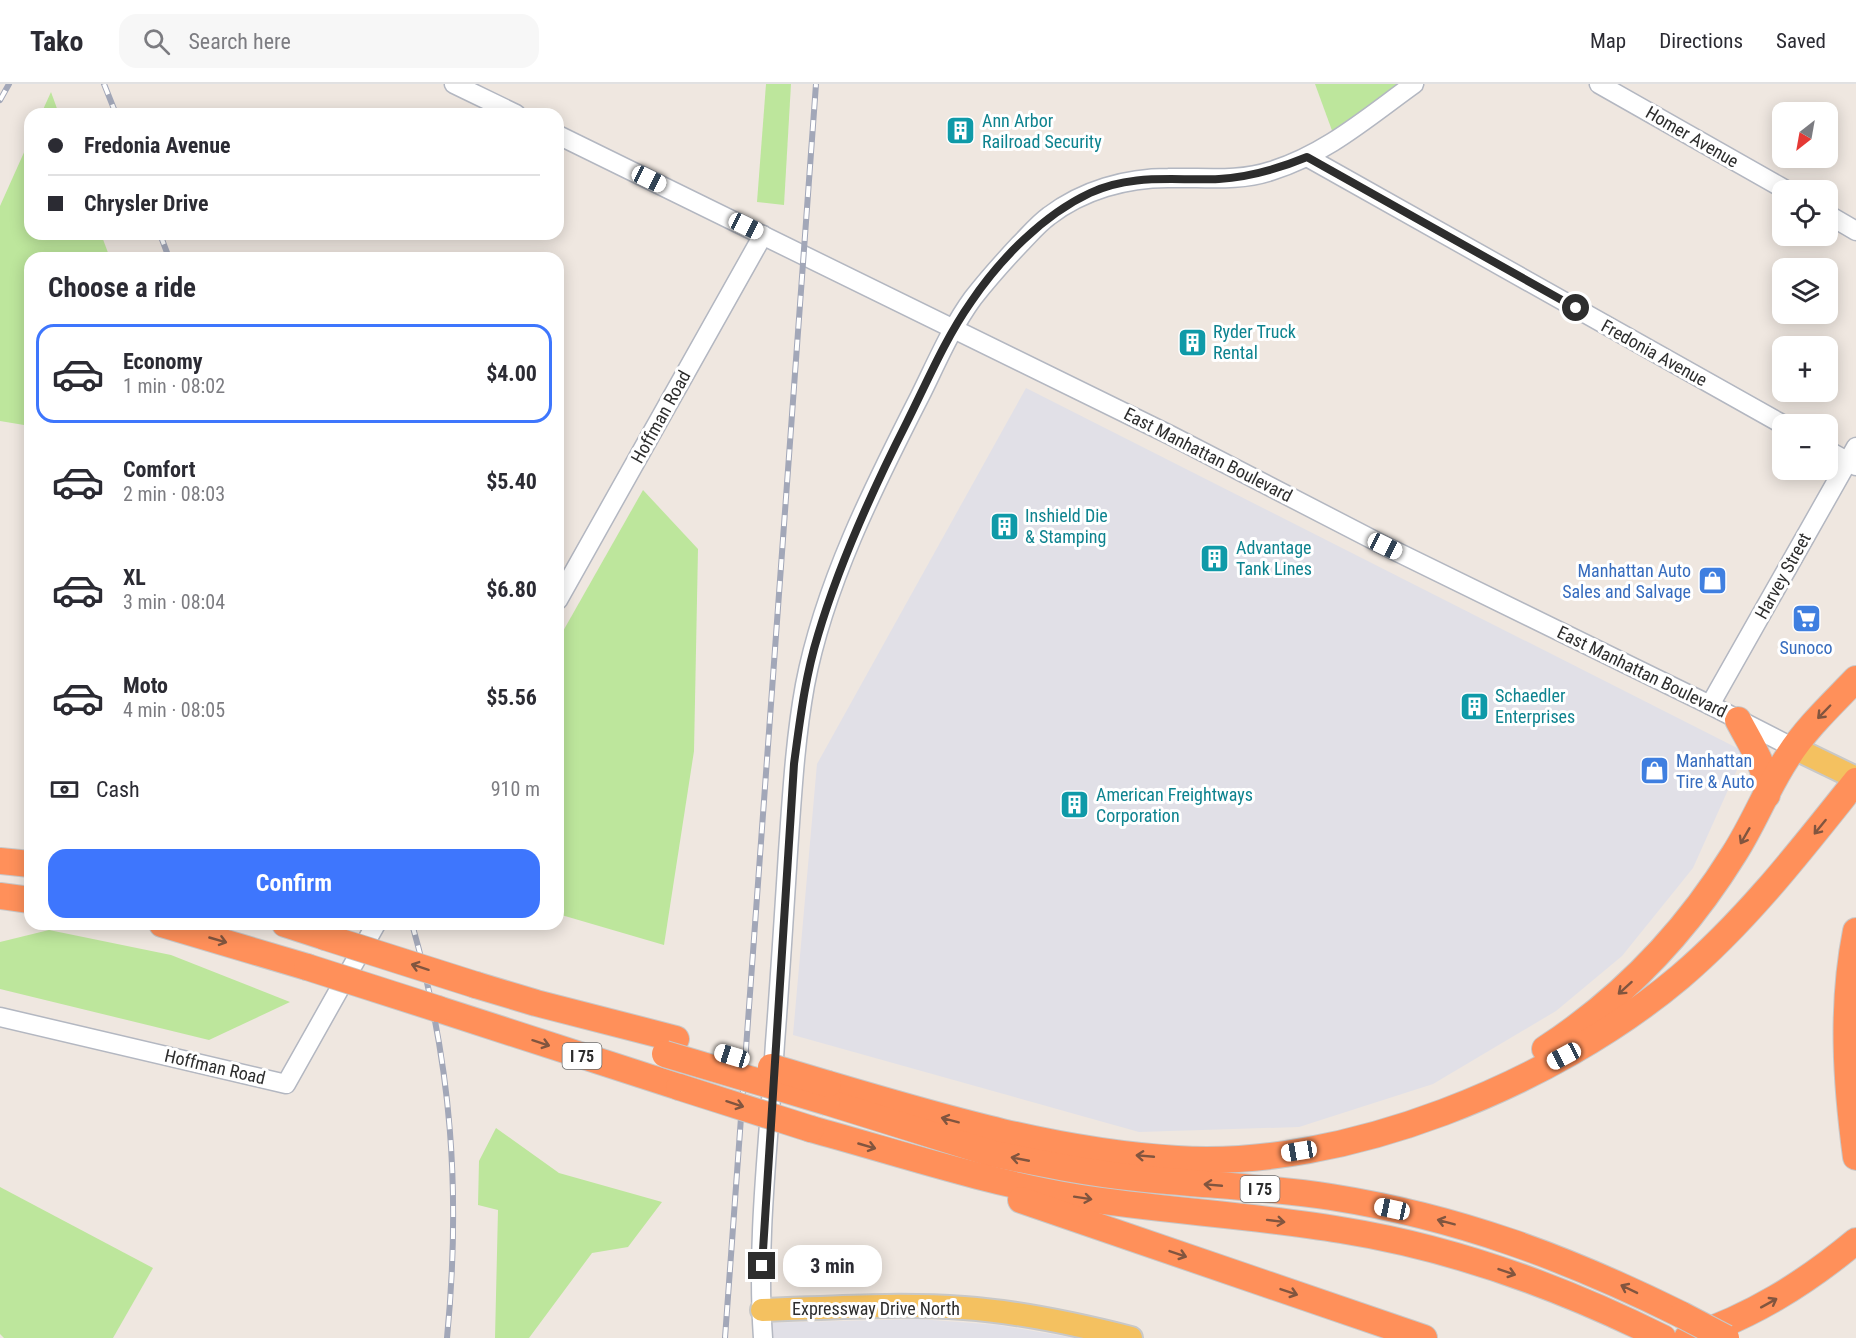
<!DOCTYPE html>
<html lang="en">
<head>
<meta charset="utf-8">
<style>
	:root { --surface:#fff; --page:#f7f7f7; --text:#2b2b33; --muted:#7c7c81; --line:#e1e1e2; --accent:#3e76fd }
	body { margin:0; font-family:"Roboto Condensed",sans-serif; background:var(--page); color:var(--text); height:100vh; display:flex; flex-direction:column; font-size:22px; white-space:nowrap }
	* { box-sizing:border-box; margin:0 }
	p { font-size:20px; color:var(--muted) }
	.icon { flex:none; width:33px; height:33px; fill:none; stroke:currentColor; stroke-width:2; stroke-linecap:round; stroke-linejoin:round }
	.map { position:relative; flex:1; overflow:hidden }
	.sheet { position:absolute; left:24px; top:168px; width:540px; height:678px; display:flex; flex-direction:column; background:var(--surface); border-radius:18px; box-shadow:0 3px 15px #0003 }
	.sheet>* { flex:none }
	.hud { position:absolute; left:24px; top:24px; width:540px; height:132px; border-radius:18px; box-shadow:0 3px 15px #0003; display:grid; align-content:center; height:132px; padding:0 24px; background:var(--surface) }
	.needle { width:39px; rotate:211deg }
	.buttons { position:absolute; left:1772px; top:18px; display:grid; gap:12px }
	.buttons a { display:grid; place-items:center; width:66px; height:66px; border-radius:12px; background:var(--surface); box-shadow:0 3px 15px #0003; font-size:30px }
	.end { position:absolute; width:27px; height:27px; margin:-14px; border:8px solid #2d2d2d; background:#fff; box-shadow:0 0 0 3px #fff }
	.from { border-radius:50% }
	.bubble { position:absolute; height:42px; border-radius:18px; background:var(--surface); box-shadow:0 3px 15px #0003; font-size:20px; font-weight:700; line-height:42px; text-align:center }
	.car { position:absolute; width:18px; height:36px; margin:-18px -9px; border-radius:8px; box-shadow:0 0 4px 2px #0007; background:linear-gradient(#fff 24%,#345 0 40%,#fff 0 76%,#345 0 86%,#fff 0) }
	.hud b { display:flex; align-items:center; gap:21px; height:57px; font-size:22px }
	.hud b+b { border-top:2px solid var(--line) }
	.hud i { width:15px; height:15px; background:var(--text) }
	ul { padding:0; list-style:none }
	li { display:flex; align-items:center; gap:18px; height:99px; margin:0 12px 9px; padding:0 12px; border:3px solid transparent; border-radius:18px }
	li div { flex:1 }
	li b { display:block; font-size:22px }
	li em { font-style:normal; font-weight:700 }
	li.current { border-color:var(--accent) }
	li>.icon { width:54px; height:54px; stroke-width:1.5 }
	h2 { padding:0 24px; font-size:27px; line-height:72px }
	.pay { display:flex; align-items:center; gap:15px; height:66px; padding:0 24px; font-size:22px }
	.pay p { margin-inline-start:auto }
	.primary-button { display:flex; gap:12px; margin-top:auto; padding:12px 24px }
	.primary-button a { flex:1; height:69px; border-radius:18px; background:var(--accent); color:#fff; font-size:24px; font-weight:700; line-height:69px; text-align:center }
	header { display:flex; align-items:center; gap:36px; box-sizing:border-box; height:84px; padding:0 30px; background:var(--surface); border-bottom:2px solid var(--line) }
	header strong { font-size:28px }
	nav { display:flex; gap:33px; margin-inline-start:auto; font-size:21px }
	.search { width:420px; height:54px; background:var(--page); display:flex; align-items:center; gap:15px; box-sizing:border-box; padding:0 21px; border-radius:18px; color:var(--muted); font-size:22px }
	.map>svg:first-child { display:block }
</style>
</head>
<body>
<header>
<strong>Tako</strong>
<div class="search"><svg class="icon" aria-label="search" viewBox="0 0 24 24"><circle cx="10" cy="10" r="6"/><path d="M15 15l6 6"/></svg>Search here</div>
<nav><a>Map</a><a>Directions</a><a>Saved</a></nav>
</header>
<div class="map">
<svg width="1856" height="1254" viewBox="0 0 1856 1254">
	<rect width="100%" height="100%" fill="#efe7e0"/>
	<!-- industrial -->
	<g fill="#e1e0e7">
		<polygon points="1026,304 1745,668 1693,784 1622,872 1556,927 1433,1000 1299,1043 1139,1048 793,951 817,680"/>
		<polygon points="919,1235 998,1241 1074,1254 763,1254 762,1239"/>
	</g>
	<!-- green -->
	<g fill="#bde69c">
		<polygon points="766,0 791,0 784,121 757,118"/>
		<polygon points="1315,0 1403,0 1334,52"/>
		<polygon points="51,8 59,30 41,30"/>
		<polygon points="30,55 30,150 101,150 110,174 30,174 30,342 0,337 0,122"/>
		<polygon points="643,406 698,465 694,667 664,861 558,830 558,556"/>
		<polygon points="49,846 171,871 290,918 209,956 0,905 0,858"/>
		<polygon points="496,1044 559,1089 662,1118 628,1163 592,1169 529,1254 495,1254 498,1126 478,1121 479,1077"/>
		<polygon points="0,1103 153,1184 113,1254 4,1254 0,1250"/>
	</g>
	<g fill="none" stroke-linecap="round" stroke-linejoin="round">
		<defs>
			<g id="minor">
				<polyline points="454,0 516,30"/>
				<polyline points="1599,0 1786,106"/>
				<polyline points="558,51 1170,351 1385,462 1710,621 1794,664"/>
				<polyline points="1307,73 1782,340"/>
				<polyline points="1827,130 1856,147"/>
				<polyline points="1827,366 1856,382"/>
				<polyline points="558,516 763,151"/>
				<polyline points="1710,621 1856,363"/>
				<polyline points="0,933 286,1000 376,840"/>
				<path d="M763,1254c-7,-97 6,-198 12,-295 5,-64 9,-128 13,-191 4,-56 7,-112 17,-167 19,-100 69,-199 115,-289 16,-32 31,-68 53,-98 15,-19 31,-37 47,-54 9,-9 18,-20 29,-28 34,-26 77,-38 119,-38 35,-1 70,4 103,-7 55,-17 97,-54 143,-87"/>
			</g>
			<g id="major">
				<polyline points="1794,664 1856,694"/>
				<path d="M762,1226c67,-2 135,-7 202,-2 56,4 112,16 167,30"/>
			</g>
			<g id="highway">
				<path d="M1738,636c13,25 29,47 29,75"/>
				<polyline points="0,777 30,780"/>
				<polyline points="0,812 30,816"/>
				<polyline points="162,840 307,883"/>
				<polyline points="285,840 325,853"/>
				<path d="M1856,847c-15,75 -10,151 0,226"/>
				<polyline points="476,901 536,919 676,955"/>
				<polyline points="438,925 679,1003"/>
				<path d="M1545,965c78,-51 140,-116 189,-195 20,-31 33,-66 53,-96 19,-30 45,-54 69,-79"/>
				<path d="M828,1000c115,34 229,68 349,75 167,11 376,-75 503,-182 67,-57 121,-127 176,-196"/>
				<path d="M827,1018l163,51c48,10 97,20 147,25 65,7 130,9 194,19 127,20 236,61 351,118"/>
				<path d="M811,1045c88,24 174,53 264,68 88,14 178,18 266,33 113,18 220,57 322,108"/>
				<polyline points="1021,1116 1424,1254"/>
				<path d="M1687,1254c64,-21 117,-54 169,-97"/>
			</g>
		</defs>
		<!-- minor casing -->
		<use href="#minor" stroke="#b3b7c1" stroke-width="21"/>
		<!-- major casing -->
		<use href="#major" stroke="#c8c8c8" stroke-width="26"/>
		<!-- highway casing -->
		<use href="#highway" stroke="#c8c8c8" stroke-width="28"/>
		<!-- minor -->
		<use href="#minor" stroke="#fff" stroke-width="18"/>
		<!-- major -->
		<use href="#major" stroke="#f4c160" stroke-width="22"/>
		<!-- highway -->
		<use href="#highway" stroke="#ff905a" stroke-width="26"/>
		<defs>
			<g id="rail">
				<polyline points="104,0 116,30"/>
				<polyline points="0,16 9,0"/>
				<polyline points="160,150 169,174"/>
				<path d="M412,840c40,140 49,269 35,414"/>
				<polyline points="725,1254 816,0"/>
			</g>
		</defs>
		<!-- rail casing -->
		<use href="#rail" stroke="#a2a7b8" stroke-width="6"/>
		<!-- rail -->
		<use href="#rail" stroke="#fff" stroke-width="4" stroke-dasharray="11" stroke-linecap="butt"/>
		<defs>
			<g id="highway-bridge">
				<polyline points="325,853 476,901"/>
				<polyline points="307,883 438,925"/>
				<polyline points="665,970 827,1018"/>
				<polyline points="771,983 828,1000"/>
				<polyline points="679,1003 811,1045"/>
				<polyline points="1682,1231 1726,1254"/>
			</g>
		</defs>
		<!-- highway-bridge casing -->
		<use href="#highway-bridge" stroke="#c8c8c8" stroke-width="28" stroke-linecap="butt"/>
		<!-- highway-bridge -->
		<use href="#highway-bridge" stroke="#ff905a" stroke-width="26"/>
	</g>
	<!-- one-way arrows -->
	<defs><path id="oneway-shaft" d="M-6 0H5M1.5-3L5.5 0L1.5 3" fill="none" stroke-width="1.6" stroke-linecap="round" stroke-linejoin="round" transform="scale(1.5)"/></defs>
	<g stroke="#81553f">
		<use href="#oneway-shaft" transform="translate(1824 628) rotate(134)"/>
		<use href="#oneway-shaft" transform="translate(1820 743) rotate(129)"/>
		<use href="#oneway-shaft" transform="translate(1745 752) rotate(120)"/>
		<use href="#oneway-shaft" transform="translate(218 856) rotate(16)"/>
		<use href="#oneway-shaft" transform="translate(420 883) rotate(-162)"/>
		<use href="#oneway-shaft" transform="translate(1625 904) rotate(138)"/>
		<use href="#oneway-shaft" transform="translate(541 959) rotate(18)"/>
		<use href="#oneway-shaft" transform="translate(735 1020) rotate(18)"/>
		<use href="#oneway-shaft" transform="translate(950 1036) rotate(-165)"/>
		<use href="#oneway-shaft" transform="translate(867 1062) rotate(16)"/>
		<use href="#oneway-shaft" transform="translate(1145 1072) rotate(-175)"/>
		<use href="#oneway-shaft" transform="translate(1020 1075) rotate(-169)"/>
		<use href="#oneway-shaft" transform="translate(1213 1101) rotate(-175)"/>
		<use href="#oneway-shaft" transform="translate(1083 1114) rotate(9)"/>
		<use href="#oneway-shaft" transform="translate(1276 1137) rotate(7)"/>
		<use href="#oneway-shaft" transform="translate(1446 1138) rotate(-165)"/>
		<use href="#oneway-shaft" transform="translate(1178 1170) rotate(19)"/>
		<use href="#oneway-shaft" transform="translate(1507 1188) rotate(19)"/>
		<use href="#oneway-shaft" transform="translate(1629 1205) rotate(-154)"/>
		<use href="#oneway-shaft" transform="translate(1289 1208) rotate(19)"/>
		<use href="#oneway-shaft" transform="translate(1769 1219) rotate(-29)"/>
	</g>
	<g fill="none" stroke-linecap="round" stroke-linejoin="round">
		<!-- route -->
		<path stroke="#2d2d2d" stroke-width="8" d="M762,1182l32,-502c6,-44 11,-87 24,-129 22,-74 54,-144 89,-213 20,-40 38,-83 64,-120 29,-43 72,-87 119,-109 42,-20 85,-12 129,-14 32,-2 59,-10 88,-22l269,151"/>
	</g>
	<!-- icons -->
	<defs>
		<symbol id="building-square" viewBox="-11 -11 22 22"><rect x="-9" y="-9" width="18" height="18" rx="4" fill="#0f9aa8" stroke="#fff"/><path d="M-4-6H4V6H1V3H-1V6H-4ZM-2.5-4.3h1.7v1.8h-1.7ZM.8-4.3h1.7v1.8H.8ZM-2.5-1h1.7V.8h-1.7ZM.8-1h1.7V.8H.8Z" fill="#fff"/></symbol>
		<symbol id="shop-square" viewBox="-11 -11 22 22"><rect x="-9" y="-9" width="18" height="18" rx="4" fill="#3f7fe0" stroke="#fff"/><path d="M-5-2.5h2.3a2.7 3.5 0 0 1 5.4 0H5L5.5 6h-11ZM-1.5-2.5h3a1.5 2.3 0 0 0-3 0Z" fill="#fff"/></symbol>
		<symbol id="supermarket-square" viewBox="-11 -11 22 22"><rect x="-9" y="-9" width="18" height="18" rx="4" fill="#3f7fe0" stroke="#fff"/><path d="M-6-5.5h2.5l.6 2H6L4.5 2H-2.5L-4.4-4H-6ZM-1.5 3.2a1.3 1.3 0 1 0 .1 0ZM3 3.2a1.3 1.3 0 1 0 .1 0Z" fill="#fff"/></symbol>
	</defs>
	<g fill-rule="evenodd">
		<use href="#building-square" x="944" y="30" width="33" height="33"/>
		<use href="#building-square" x="1176" y="242" width="33" height="33"/>
		<use href="#building-square" x="988" y="426" width="33" height="33"/>
		<use href="#building-square" x="1198" y="458" width="33" height="33"/>
		<use href="#shop-square" x="1696" y="480" width="33" height="33"/>
		<use href="#supermarket-square" x="1790" y="518" width="33" height="33"/>
		<use href="#building-square" x="1458" y="606" width="33" height="33"/>
		<use href="#shop-square" x="1638" y="670" width="33" height="33"/>
		<use href="#building-square" x="1058" y="704" width="33" height="33"/>
	</g>
	<g text-anchor="middle" stroke-width="6" stroke-linejoin="round" paint-order="stroke">
		<!-- shield labels -->
		<g fill="#fff" stroke="#6c6c6c" stroke-width="1.5">
			<rect x="562.5" y="959" width="39" height="26" rx="4.5"/>
			<rect x="1240.5" y="1092" width="39" height="26" rx="4.5"/>
		</g>
		<g font-size="16" font-weight="bold" fill="#2d2d2d">
			<text x="582" y="978">I 75</text>
			<text x="1260" y="1111">I 75</text>
		</g>
		<!-- culture labels -->
		<g font-size="18" fill="#0d838f" stroke="#fff" text-anchor="start">
			<text x="982" y="43">Ann Arbor<tspan x="982" dy="21">Railroad Security</tspan></text>
			<text x="1213" y="254">Ryder Truck<tspan x="1213" dy="21">Rental</tspan></text>
			<text x="1025" y="438">Inshield Die<tspan x="1025" dy="21">&amp; Stamping</tspan></text>
			<text x="1236" y="470">Advantage<tspan x="1236" dy="21">Tank Lines</tspan></text>
			<text x="1495" y="618">Schaedler<tspan x="1495" dy="21">Enterprises</tspan></text>
			<text x="1096" y="717">American Freightways<tspan x="1096" dy="21">Corporation</tspan></text>
		</g>
		<!-- street labels -->
		<g font-size="18" fill="#2d2d2d" stroke="#fff">
			<text transform="translate(1692 53) rotate(30)" y="6">Homer Avenue</text>
			<text transform="translate(1654 269) rotate(29)" y="6">Fredonia Avenue</text>
			<text transform="translate(661 333) rotate(-61)" y="6">Hoffman Road</text>
			<text transform="translate(1208 371) rotate(27)" y="6">East Manhattan Boulevard</text>
			<text transform="translate(1783 492) rotate(-61)" y="6">Harvey Street</text>
			<text transform="translate(1642 588) rotate(26)" y="6">East Manhattan Boulevard</text>
			<text transform="translate(215 983) rotate(13)" y="6">Hoffman Road</text>
			<text x="876" y="1231">Expressway Drive North</text>
		</g>
		<!-- shop labels -->
		<g font-size="18" fill="#366cbe" stroke="#fff" text-anchor="end">
			<text x="1691" y="493">Manhattan Auto<tspan x="1691" dy="21">Sales and Salvage</tspan></text>
			<text x="1806" y="570" text-anchor="middle">Sunoco</text>
			<text x="1676" y="683" text-anchor="start">Manhattan<tspan x="1676" dy="21">Tire &amp; Auto</tspan></text>
		</g>
	</g>
</svg>
<div class="buttons">
<a><svg class="needle" viewBox="-14 -14 28 28"><path d="M0-13l5 13h-10z" fill="#e53935"/><path d="M0 13l5-13h-10z" fill="#7c7c81"/></svg></a>
<a><svg class="icon" aria-label="locate" viewBox="0 0 24 24"><circle cx="12" cy="12" r="6"/><path d="M12 2v4M12 18v4M2 12h4M18 12h4"/></svg></a>
<a><svg class="icon" aria-label="layers" viewBox="0 0 24 24"><path d="M12 4l9 5-9 5-9-5zM3 14l9 5 9-5"/></svg></a>
<a>+</a>
<a>−</a>
</div>
<i class="end from" style="left:1576px;top:224px"></i>
<i class="end" style="left:762px;top:1182px"></i>
<div class="bubble" style="left:783px;top:1161px;width:99px">3 min</div>
<i class="car" style="left:649px;top:95px;rotate:116deg"></i>
<i class="car" style="left:746px;top:142px;rotate:116deg"></i>
<i class="car" style="left:1385px;top:462px;rotate:116deg"></i>
<i class="car" style="left:732px;top:972px;rotate:287deg"></i>
<i class="car" style="left:1564px;top:972px;rotate:242deg"></i>
<i class="car" style="left:1299px;top:1067px;rotate:261deg"></i>
<i class="car" style="left:1392px;top:1125px;rotate:282deg"></i>
<div class="hud">
<b><i class="from"></i>Fredonia Avenue</b>
<b><i></i>Chrysler Drive</b>
</div>
<section class="sheet">
<h2>Choose a ride</h2>
<ul>
<li class="current"><svg class="icon" aria-label="car" viewBox="0 0 24 24"><path d="M5 17H2v-5l4-1 3-4h7l3 4 3 1v5h-3M9 17h6M6 11h13"/><circle cx="7" cy="17" r="2"/><circle cx="17" cy="17" r="2"/></svg><div><b>Economy</b><p>1 min · 08:02</p></div><em>$4.00</em></li>
<li><svg class="icon" aria-label="car" viewBox="0 0 24 24"><path d="M5 17H2v-5l4-1 3-4h7l3 4 3 1v5h-3M9 17h6M6 11h13"/><circle cx="7" cy="17" r="2"/><circle cx="17" cy="17" r="2"/></svg><div><b>Comfort</b><p>2 min · 08:03</p></div><em>$5.40</em></li>
<li><svg class="icon" aria-label="car" viewBox="0 0 24 24"><path d="M5 17H2v-5l4-1 3-4h7l3 4 3 1v5h-3M9 17h6M6 11h13"/><circle cx="7" cy="17" r="2"/><circle cx="17" cy="17" r="2"/></svg><div><b>XL</b><p>3 min · 08:04</p></div><em>$6.80</em></li>
<li><svg class="icon" aria-label="car" viewBox="0 0 24 24"><path d="M5 17H2v-5l4-1 3-4h7l3 4 3 1v5h-3M9 17h6M6 11h13"/><circle cx="7" cy="17" r="2"/><circle cx="17" cy="17" r="2"/></svg><div><b>Moto</b><p>4 min · 08:05</p></div><em>$5.56</em></li>
</ul>
<div class="pay"><svg class="icon" aria-label="cash" viewBox="0 0 24 24"><path d="M3 7h18v10H3z"/><circle cx="12" cy="12" r="2"/></svg>Cash<p>910 m</p></div>
<div class="primary-button"><a>Confirm</a></div>
</section>
</div>
</body>
</html>
